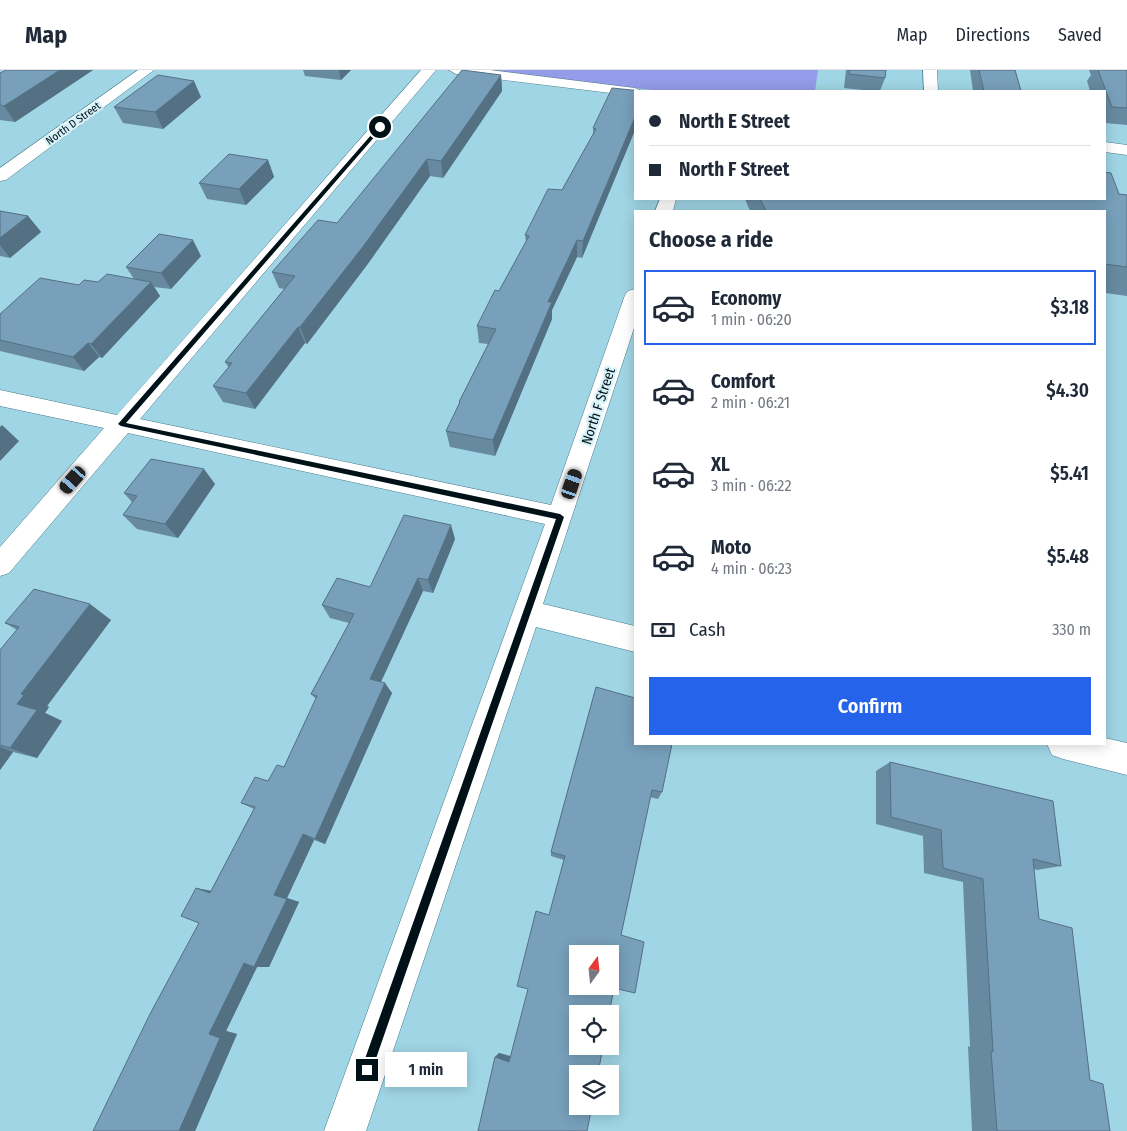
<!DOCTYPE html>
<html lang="en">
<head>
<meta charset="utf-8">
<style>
	:root { --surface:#fff; --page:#f6f6f7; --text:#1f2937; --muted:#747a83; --line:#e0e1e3; --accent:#2563eb }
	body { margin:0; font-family:"Fira Sans Condensed",sans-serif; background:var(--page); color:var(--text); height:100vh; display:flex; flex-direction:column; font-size:19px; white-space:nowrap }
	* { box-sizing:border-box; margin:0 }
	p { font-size:16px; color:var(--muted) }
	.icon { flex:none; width:28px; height:28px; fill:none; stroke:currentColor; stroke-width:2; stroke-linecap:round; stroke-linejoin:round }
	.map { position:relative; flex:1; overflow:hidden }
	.drawer { position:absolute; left:634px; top:140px; width:472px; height:535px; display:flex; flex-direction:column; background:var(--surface); border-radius:0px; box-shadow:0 2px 12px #0003 }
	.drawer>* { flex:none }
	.banner { position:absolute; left:634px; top:20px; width:472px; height:110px; border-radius:0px; box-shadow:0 2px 12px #0003; display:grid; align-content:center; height:110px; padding:0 15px; background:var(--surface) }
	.needle { width:32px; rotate:15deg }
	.tools { position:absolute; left:569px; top:875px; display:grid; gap:10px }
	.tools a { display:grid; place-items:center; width:50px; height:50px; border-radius:0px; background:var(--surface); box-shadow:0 2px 12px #0003; font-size:25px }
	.end { position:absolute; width:22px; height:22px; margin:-11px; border:6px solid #001217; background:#fff; box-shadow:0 0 0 2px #fff }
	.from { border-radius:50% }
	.bubble { position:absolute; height:35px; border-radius:0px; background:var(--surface); box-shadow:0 2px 12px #0003; font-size:16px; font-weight:600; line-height:35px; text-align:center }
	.car { position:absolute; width:15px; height:30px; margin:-15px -8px; border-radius:6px; box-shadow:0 0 4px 1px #0007; background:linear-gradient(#222 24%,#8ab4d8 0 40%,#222 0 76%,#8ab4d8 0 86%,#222 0) }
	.banner b { display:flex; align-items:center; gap:18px; height:48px; font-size:19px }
	.banner b+b { border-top:1px solid var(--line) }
	.banner i { width:12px; height:12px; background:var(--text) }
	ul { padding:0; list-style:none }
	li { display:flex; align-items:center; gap:15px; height:75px; margin:0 10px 8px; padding:0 5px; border:2px solid transparent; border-radius:0px }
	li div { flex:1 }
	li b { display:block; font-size:19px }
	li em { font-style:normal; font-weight:600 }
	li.on { border-color:var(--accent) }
	li>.icon { width:45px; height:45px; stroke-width:1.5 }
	h2 { padding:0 15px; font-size:22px; line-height:60px }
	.pay { display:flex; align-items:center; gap:12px; height:55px; padding:0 15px; font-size:19px }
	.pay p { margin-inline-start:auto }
	.button { display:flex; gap:10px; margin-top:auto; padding:10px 15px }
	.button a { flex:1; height:58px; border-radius:0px; background:var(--accent); color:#fff; font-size:20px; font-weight:600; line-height:58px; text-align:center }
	header { display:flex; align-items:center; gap:30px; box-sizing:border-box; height:70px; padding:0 25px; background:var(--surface); border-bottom:1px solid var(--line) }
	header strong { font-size:24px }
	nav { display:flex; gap:28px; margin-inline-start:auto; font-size:18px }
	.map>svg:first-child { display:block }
</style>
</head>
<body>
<header>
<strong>Map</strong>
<nav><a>Map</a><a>Directions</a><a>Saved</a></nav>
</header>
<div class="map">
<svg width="1127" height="1061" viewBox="0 0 1127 1061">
	<rect width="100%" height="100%" fill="#a0d5e5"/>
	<!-- green -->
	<polygon fill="#949be9" points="487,0 818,0 815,21 661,21"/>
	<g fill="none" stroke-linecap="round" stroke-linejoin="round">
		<defs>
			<g id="street">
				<polygon points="421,0 436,0 140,349 551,435 625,225 628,221 635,219 635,255 543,534 635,556 635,582 536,557 366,1061 324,1061 545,454 128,363 9,503 0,506 0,477 104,358 0,336 0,320 117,345"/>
				<polygon points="923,0 937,0 938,21 924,21"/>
				<polygon points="660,129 676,129 673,141 655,141"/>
				<polygon points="1105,668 1127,673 1127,705 1063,689 1052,685 1047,674 1105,674"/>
			</g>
			<g id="secondary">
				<polygon points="138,0 154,0 6,110 0,111 0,98"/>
				<polygon points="449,0 490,0 635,18 642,21 635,21 635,26 456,4"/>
				<polygon points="1105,72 1127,75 1127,85 1105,82"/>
			</g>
		</defs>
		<!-- street casing -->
		<use href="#street" stroke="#477a89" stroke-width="1"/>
		<!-- secondary casing -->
		<use href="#secondary" stroke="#477a89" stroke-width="1"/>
		<!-- street -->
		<use href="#street" fill="#fff" fill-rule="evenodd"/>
		<!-- secondary -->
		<use href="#secondary" fill="#fff" fill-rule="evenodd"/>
	</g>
	<!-- wall -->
	<g fill="#678aa1">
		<polygon points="93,0 15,52 0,50 0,3"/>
		<polygon points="303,0 351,0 341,10 305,6"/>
		<polygon points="846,0 886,0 885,8 880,21 872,21 844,18"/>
		<polygon points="970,0 1015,0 1021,21 973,21"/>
		<polygon points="1089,0 1127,0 1127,55 1105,53 1105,21 1090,21 1087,11 1091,5"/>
		<polygon points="501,5 502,21 443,108 430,106 367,195 307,274 305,273 255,339 223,332 213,316 229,298 225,292 284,219 279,218 272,202 337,153"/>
		<polygon points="635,21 635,60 582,188 577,187 552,240 552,249 495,386 450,377 446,361 459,335 459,332 488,274 479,273 477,256 499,221 526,172 525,165 562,120 593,64 593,58"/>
		<polygon points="201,27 163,59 123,53 114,37"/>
		<polygon points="268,90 274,107 246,135 207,129 199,113"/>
		<polygon points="1119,124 1127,125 1127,226 1105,223 1105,141 750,141 745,129 1105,129"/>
		<polygon points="0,141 28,146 41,162 10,188 0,186"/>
		<polygon points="201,186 171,219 154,217 160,226 102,288 99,287 84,301 0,281 0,244 79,215 134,209 126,197"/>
		<polygon points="215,414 178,468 137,459 123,445 132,432 124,423"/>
		<polygon points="455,469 433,523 423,521 381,612 392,623 325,774 314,770 287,828 299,832 269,897 257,897 226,961 237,964 195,1061 199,853 196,818 211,821 254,739 241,733 284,697 316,629 311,624 349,553 330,548 322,535 370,517"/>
		<polygon points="111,550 47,636 49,637 45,643 62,651 37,688 13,682 0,700 0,580 17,560 5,553"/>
		<polygon points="596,617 662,722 658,729 650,727 621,865 614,918 598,1004 495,987 499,983 511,986 564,790 551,786 551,782"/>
		<polygon points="890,692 1061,796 1037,800 1034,799 1039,849 1090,1010 1110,1061 972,1061 968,976 970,977 963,812 924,803 923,766 876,754 876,701"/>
	</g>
	<!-- shaded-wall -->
	<g fill="#547083">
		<polygon points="60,0 93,0 15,52 4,36"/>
		<polygon points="339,0 351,0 341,10"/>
		<polygon points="501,5 502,21 443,108 441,91"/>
		<polygon points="194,11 201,27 163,59 155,42"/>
		<polygon points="635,47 635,60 582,188 583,171"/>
		<polygon points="427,89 430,106 367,195 307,274 300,257"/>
		<polygon points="268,90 274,107 246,135 239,119"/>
		<polygon points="28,146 41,162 10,188 0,175 0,168"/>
		<polygon points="193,170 201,186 171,219 161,203"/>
		<polygon points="577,170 577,187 552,240 552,249 495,386 493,370 548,232"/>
		<polygon points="151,212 160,226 102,288 91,274"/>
		<polygon points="298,257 305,273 255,339 246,323"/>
		<polygon points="88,273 99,287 84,301 73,287"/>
		<polygon points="2,355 19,371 0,391 0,357"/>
		<polygon points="204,399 215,414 178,468 165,454"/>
		<polygon points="451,455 455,469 433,523 428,510"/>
		<polygon points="418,508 423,521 377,620 370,609"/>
		<polygon points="90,534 111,550 47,636 49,637 45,643 62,651 37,688 10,678 17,634 21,624"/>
		<polygon points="385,613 392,623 325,774 315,769"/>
		<polygon points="0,677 13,682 0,700"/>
		<polygon points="303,764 314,770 287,828 299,832 269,897 257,897 226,961 237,964 195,1061 179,1061 209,964"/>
		<polygon points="196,818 212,821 210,823"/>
		<polygon points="499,983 512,987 509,992 495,987"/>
	</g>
	<!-- building -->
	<g fill="#78a0bb" stroke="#547083" fill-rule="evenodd">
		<polygon points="6,0 60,0 4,36 0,35 0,3"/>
		<polygon points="462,0 501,5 441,91 427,89 362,178 300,257 298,257 246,323 213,316 232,293 225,292 295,206 272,202 318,150 337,153"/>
		<polygon points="849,0 886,0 885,8 849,4"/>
		<polygon points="979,0 1015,0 1021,21 984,21"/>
		<polygon points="1098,0 1127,0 1127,38 1112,37"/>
		<polygon points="158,5 194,11 155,42 114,37"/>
		<polygon points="612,18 641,21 635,21 635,47 583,171 577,170 548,232 552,232 493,370 446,361 460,332 459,332 496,259 477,256 495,220 499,221 529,166 525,165 548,119 562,120 596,59 593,58"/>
		<polygon points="229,84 268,90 239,119 199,113"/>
		<polygon points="1105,102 1111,103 1119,124 1127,125 1127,197 1105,194 1105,141 766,141 760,129 1105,129"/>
		<polygon points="0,141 28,146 0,168"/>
		<polygon points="159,164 193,170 161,203 126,197"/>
		<polygon points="107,204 151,212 91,274 88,273 73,287 0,270 0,244 40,208 79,215 84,210 98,212"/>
		<polygon points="151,389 204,399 165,454 123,445 137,426 124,423"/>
		<polygon points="404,445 451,455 428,510 418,508 370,609 385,613 315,769 303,764 274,825 287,829 254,897 244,893 209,964 220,968 179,1061 93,1061 150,944 199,853 181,846 196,818 210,823 255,737 241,733 255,707 268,711 277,695 284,697 317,626 311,624 354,544 322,535 337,508 370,517"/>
		<polygon points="34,519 90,534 21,624 24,625 17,634 37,640 10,678 0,675 0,580 19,557 5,553"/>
		<path d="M596,617l39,11v46h37l-10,48 -10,-2 -31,145 23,7 -9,51 -21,-5 -5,26h-31v32h25l-5,28h-20v32h14l-5,25h-109l17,-74 14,5 19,-73 -11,-3 19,-75 13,4 16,-59 -14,-4zM578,884h32v32h-32z"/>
		<polygon points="890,692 1053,731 1061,796 1033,789 1039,849 1072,858 1090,1010 1103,1014 1110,1061 997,1061 991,981 993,982 983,809 943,798 941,760 891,747"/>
	</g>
	<!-- route -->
	<polygon fill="#001217" points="379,56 383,57 126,353 560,444 564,447 372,1000 371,1004 367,1005 362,1004 361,1000 556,449 121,356 118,354"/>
	<g text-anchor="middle" stroke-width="4.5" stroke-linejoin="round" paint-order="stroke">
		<!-- far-street labels -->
		<g font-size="11" fill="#001217" stroke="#d7f1f9">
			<text transform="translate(73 53) rotate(-36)" y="4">North D Street</text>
		</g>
		<!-- street labels -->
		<g font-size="14" fill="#001217" stroke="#d7f1f9">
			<text transform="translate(598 336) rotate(-72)" y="5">North F Street</text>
		</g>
	</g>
</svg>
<div class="tools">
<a><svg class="needle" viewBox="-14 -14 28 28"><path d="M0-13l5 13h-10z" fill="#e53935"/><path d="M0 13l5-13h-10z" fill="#747a83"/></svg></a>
<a><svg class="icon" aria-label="locate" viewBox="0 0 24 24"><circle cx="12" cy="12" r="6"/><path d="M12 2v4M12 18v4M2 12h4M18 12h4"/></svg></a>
<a><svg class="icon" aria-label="layers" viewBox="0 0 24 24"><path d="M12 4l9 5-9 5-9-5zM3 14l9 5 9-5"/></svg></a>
</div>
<i class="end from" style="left:380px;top:57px"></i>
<i class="end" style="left:367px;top:1000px"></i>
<div class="bubble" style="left:385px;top:982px;width:82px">1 min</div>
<i class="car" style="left:73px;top:410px;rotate:221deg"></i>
<i class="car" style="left:572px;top:414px;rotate:19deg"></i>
<div class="banner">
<b><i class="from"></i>North E Street</b>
<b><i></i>North F Street</b>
</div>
<section class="drawer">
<h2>Choose a ride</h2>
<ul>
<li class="on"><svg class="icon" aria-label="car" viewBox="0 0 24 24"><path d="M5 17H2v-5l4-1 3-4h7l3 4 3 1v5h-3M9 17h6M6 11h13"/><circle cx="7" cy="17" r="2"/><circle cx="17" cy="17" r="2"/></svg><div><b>Economy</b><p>1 min · 06:20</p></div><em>$3.18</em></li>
<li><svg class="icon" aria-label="car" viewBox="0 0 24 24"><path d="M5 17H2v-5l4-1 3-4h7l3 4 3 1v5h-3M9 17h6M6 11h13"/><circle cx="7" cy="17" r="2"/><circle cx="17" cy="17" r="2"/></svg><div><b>Comfort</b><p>2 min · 06:21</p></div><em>$4.30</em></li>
<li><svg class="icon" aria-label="car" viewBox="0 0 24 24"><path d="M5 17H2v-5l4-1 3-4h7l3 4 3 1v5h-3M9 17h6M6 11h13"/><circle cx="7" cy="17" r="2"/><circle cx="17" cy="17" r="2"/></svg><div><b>XL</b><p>3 min · 06:22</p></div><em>$5.41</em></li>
<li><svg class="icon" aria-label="car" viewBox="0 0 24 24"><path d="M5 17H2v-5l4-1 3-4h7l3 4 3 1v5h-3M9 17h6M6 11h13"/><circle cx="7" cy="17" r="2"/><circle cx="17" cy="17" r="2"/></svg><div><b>Moto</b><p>4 min · 06:23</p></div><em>$5.48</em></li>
</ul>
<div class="pay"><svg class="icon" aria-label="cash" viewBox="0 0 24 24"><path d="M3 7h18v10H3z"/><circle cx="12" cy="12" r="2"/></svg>Cash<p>330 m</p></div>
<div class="button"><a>Confirm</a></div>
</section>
</div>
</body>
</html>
